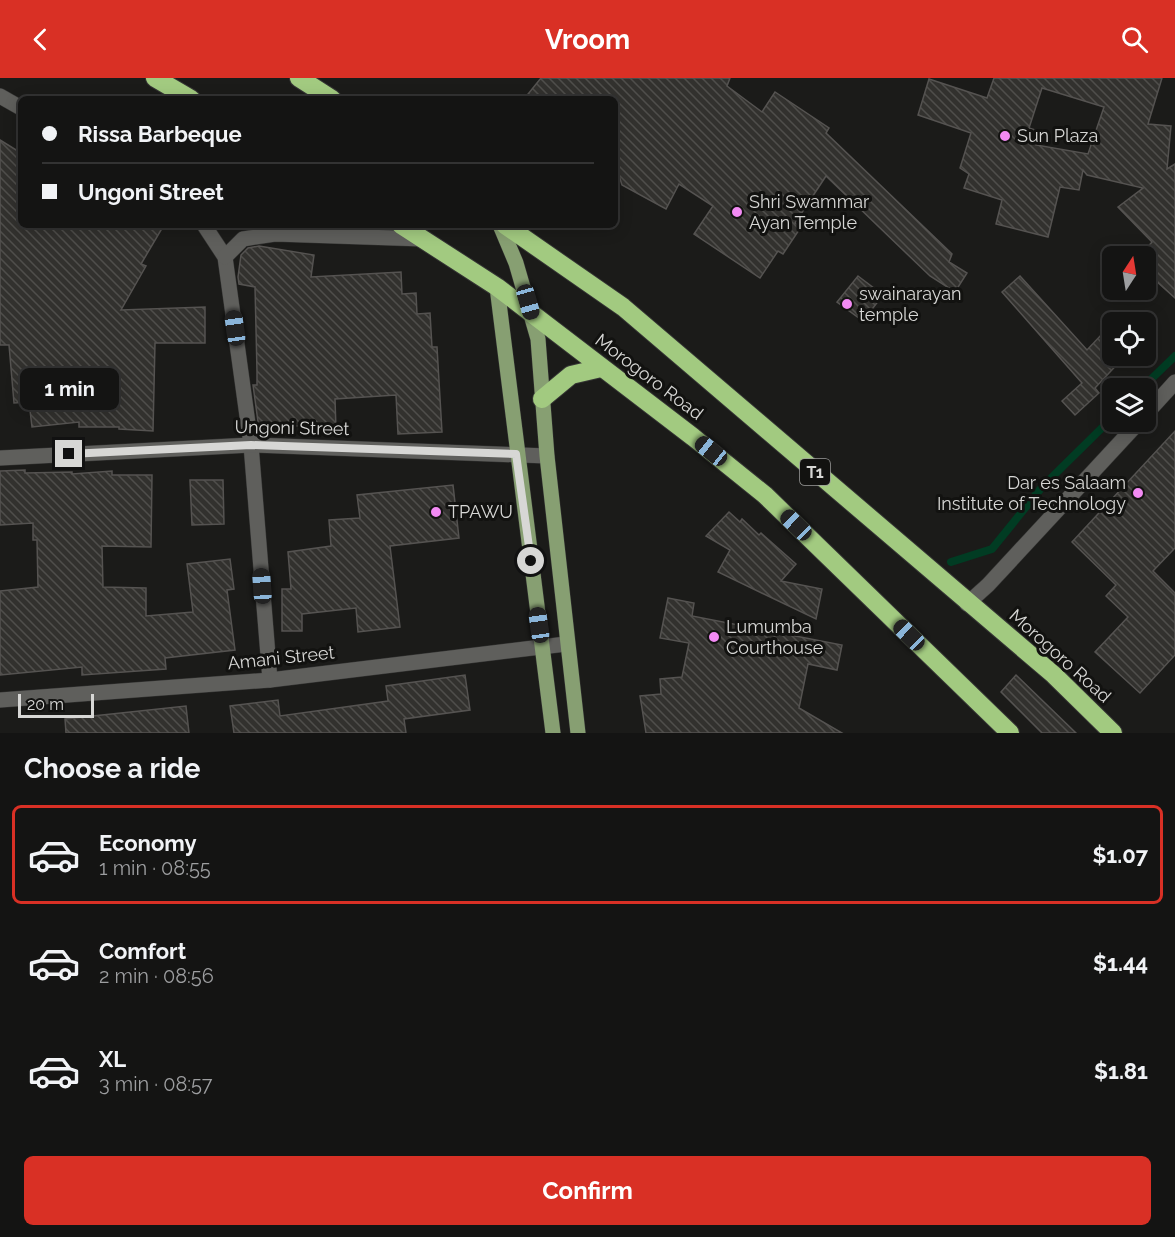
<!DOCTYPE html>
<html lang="en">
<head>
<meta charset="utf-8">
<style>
	:root { --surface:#141413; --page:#1d1d1c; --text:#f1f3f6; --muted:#9d9ea0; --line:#333; --accent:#d93025 }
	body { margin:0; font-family:Raleway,sans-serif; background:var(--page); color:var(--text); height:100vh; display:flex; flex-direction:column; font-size:22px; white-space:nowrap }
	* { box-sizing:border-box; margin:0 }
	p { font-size:20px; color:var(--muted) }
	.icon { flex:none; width:33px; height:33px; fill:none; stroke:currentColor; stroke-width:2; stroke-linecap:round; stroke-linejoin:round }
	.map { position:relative; height:655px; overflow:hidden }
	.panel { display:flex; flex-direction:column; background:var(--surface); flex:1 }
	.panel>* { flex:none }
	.banner { position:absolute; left:18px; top:18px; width:600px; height:132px; border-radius:9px; box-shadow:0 3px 15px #0003,0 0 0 2px var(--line); display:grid; align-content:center; height:132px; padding:0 24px; background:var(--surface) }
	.needle { width:39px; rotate:12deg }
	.fabs { position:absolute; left:1102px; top:168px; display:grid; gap:12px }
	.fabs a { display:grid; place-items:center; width:54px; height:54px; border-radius:9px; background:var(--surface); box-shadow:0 3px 15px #0003,0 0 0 2px var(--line); font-size:30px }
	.scale { position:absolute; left:18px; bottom:15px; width:76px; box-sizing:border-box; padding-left:6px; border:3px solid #d7d7d5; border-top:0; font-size:16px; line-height:21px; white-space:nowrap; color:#d7d7d5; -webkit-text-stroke:4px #121210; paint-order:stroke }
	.end { position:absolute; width:27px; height:27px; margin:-14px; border:8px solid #d7d7d5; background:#111; box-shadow:0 0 0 3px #111 }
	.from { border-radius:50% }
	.bubble { position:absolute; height:42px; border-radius:9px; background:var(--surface); box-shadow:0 3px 15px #0003,0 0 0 2px var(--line); font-size:20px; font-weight:700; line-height:42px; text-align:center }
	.car { position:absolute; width:18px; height:36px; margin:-18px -9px; border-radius:8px; box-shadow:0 0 4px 2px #0007; background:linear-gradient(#222 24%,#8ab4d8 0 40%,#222 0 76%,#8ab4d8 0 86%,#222 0) }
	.banner b { display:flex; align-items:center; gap:21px; height:57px; font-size:22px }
	.banner b+b { border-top:2px solid var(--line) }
	.banner i { width:15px; height:15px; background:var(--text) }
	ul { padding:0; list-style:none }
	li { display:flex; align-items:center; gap:18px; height:99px; margin:0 12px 9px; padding:0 12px; border:3px solid transparent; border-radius:9px }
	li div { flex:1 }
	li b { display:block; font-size:22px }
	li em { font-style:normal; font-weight:700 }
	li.on { border-color:var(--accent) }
	li>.icon { width:54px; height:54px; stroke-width:1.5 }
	h2 { padding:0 24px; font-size:27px; line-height:72px }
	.primary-button { display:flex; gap:12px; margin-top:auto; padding:12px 24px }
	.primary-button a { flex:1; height:69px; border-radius:9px; background:var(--accent); color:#fff; font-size:24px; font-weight:700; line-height:69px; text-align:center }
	header { display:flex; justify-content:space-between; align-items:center; height:78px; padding:0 24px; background:var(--accent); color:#fff; font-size:27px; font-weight:700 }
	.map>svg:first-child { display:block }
</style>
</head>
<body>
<header><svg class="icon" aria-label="back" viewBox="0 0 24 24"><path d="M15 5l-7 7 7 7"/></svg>Vroom<svg class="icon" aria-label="search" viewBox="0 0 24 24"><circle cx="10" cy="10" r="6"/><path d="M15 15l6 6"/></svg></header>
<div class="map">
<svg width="1175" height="655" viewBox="0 0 1175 655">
	<defs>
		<pattern id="building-back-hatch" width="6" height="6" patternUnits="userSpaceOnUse" patternTransform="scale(1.5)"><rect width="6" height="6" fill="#32312e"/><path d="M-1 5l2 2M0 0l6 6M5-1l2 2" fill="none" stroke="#4f4e4b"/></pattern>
	</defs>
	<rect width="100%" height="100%" fill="#1b1b19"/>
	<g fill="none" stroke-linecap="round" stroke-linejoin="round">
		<!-- stream -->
		<g stroke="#013c23" stroke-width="8">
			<polyline points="1142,310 1175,278"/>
			<polyline points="951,484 992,471 1042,409 1113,339"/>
		</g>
	</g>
	<!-- building -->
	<g fill="url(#building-back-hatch)" stroke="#555351" stroke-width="1.5" fill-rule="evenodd">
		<polygon points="541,0 730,0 727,8 762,34 775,14 829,50 826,55 952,176 949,184 967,195 955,214 930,198 826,98 795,145 801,149 783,176 778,173 760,200 694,156 713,128 679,106 666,131 622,107 615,85 615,21 524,21"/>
		<path d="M994,0h168l-14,46 23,2 -4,43 8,-5v134l-29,-26 10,-12 -11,-10 7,-8 -34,-35 25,-19 -56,-13 -4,-5 -4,20 -19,-3 -12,50 -52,-13 6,-24 -38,-12 5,-14 -9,-6 11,-35 -53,-18 11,-36 58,19zM1042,10l62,19 -16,47 -52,-9 5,-13 -12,-4z"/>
		<polygon points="0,62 21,75 21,147 164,147 141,186 146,188 121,232 205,229 205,265 155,265 153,353 119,351 119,349 79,349 79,344 32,349 29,324 14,325 9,267 0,267"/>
		<polygon points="259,168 314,177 311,199 401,194 402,216 416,215 417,236 430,235 432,269 437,269 442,354 398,356 396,317 335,321 336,351 307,352 307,347 259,351 253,307 257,307 257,294 255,209 239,206 238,199 241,177 248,170"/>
		<polygon points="858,198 883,217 863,243 837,224"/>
		<polygon points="1020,198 1087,272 1118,239 1123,244 1113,244 1113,278 1125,278 1095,310 1099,315 1075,337 1062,323 1082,305 1002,214"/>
		<polygon points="1175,353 1175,470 1153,493 1175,515 1175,577 1140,615 1095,574 1128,539 1106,518 1116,507 1072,464"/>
		<polygon points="25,392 25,395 72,394 72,396 112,393 112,397 152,397 151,469 102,468 103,509 146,510 146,538 193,534 187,486 230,481 234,511 227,512 235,572 165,580 166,591 82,597 82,589 0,597 0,513 38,509 37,462 33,462 33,445 0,447 0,393"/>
		<polygon points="190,402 223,402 224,446 192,447"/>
		<polygon points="453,407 459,460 390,468 400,549 358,554 356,530 302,536 302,553 282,553 282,511 291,511 288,474 331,468 329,442 360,440 357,417"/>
		<polygon points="729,434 740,444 742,441 759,457 761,455 796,486 781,503 822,511 816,541 718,494 730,472 706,458"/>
		<polygon points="668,520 694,525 692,538 842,567 837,592 808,586 799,630 842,655 646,655 640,618 661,616 660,601 682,599 689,565 660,560"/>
		<polygon points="465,597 470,632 404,641 406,655 234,655 230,628 278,622 280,638 388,623 386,608"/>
		<polygon points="1016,597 1076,655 1042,655 1001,614"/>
		<polygon points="186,628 189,655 66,655 65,641"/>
	</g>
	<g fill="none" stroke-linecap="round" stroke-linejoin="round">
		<defs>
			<g id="minor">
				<polyline points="0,18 21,30"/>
				<polyline points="204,147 225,179 251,367 270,602"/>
				<polyline points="225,179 243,161 275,156 423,161"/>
				<polyline points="1146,336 1175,304"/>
				<polyline points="0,380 251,367 547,378"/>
				<polyline points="967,526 988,507 1139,344"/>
				<polyline points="0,622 270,602 566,566"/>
			</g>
			<g id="major">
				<polyline points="500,147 516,185 538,261 547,378 578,655"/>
				<polyline points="497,209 553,655"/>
			</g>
			<g id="highway">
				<polyline points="155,0 191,21"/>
				<polyline points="299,0 332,21"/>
				<polyline points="401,147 497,209 693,359 765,417 1010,655"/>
				<polyline points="505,147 623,229 1054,597 1113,655"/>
				<polyline points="542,321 571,297 601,290"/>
			</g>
		</defs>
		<!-- minor casing -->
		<use href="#minor" stroke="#343433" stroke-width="16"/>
		<!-- major casing -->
		<use href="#major" stroke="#343433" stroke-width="16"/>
		<!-- highway casing -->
		<use href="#highway" stroke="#343433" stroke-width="20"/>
		<!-- minor -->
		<use href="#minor" stroke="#5f5f5c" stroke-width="15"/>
		<!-- major -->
		<use href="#major" stroke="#879f72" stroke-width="15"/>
		<!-- highway -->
		<use href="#highway" stroke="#a2ca80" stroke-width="18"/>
	</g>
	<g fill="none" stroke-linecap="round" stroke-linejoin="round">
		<!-- route -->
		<polyline stroke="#d7d7d5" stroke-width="8" points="69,376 251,367 516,376 531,483"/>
	</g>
	<!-- markers -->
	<g fill="#f28af3" stroke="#121210" stroke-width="2">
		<circle cx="1005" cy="58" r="6"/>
		<circle cx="737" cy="134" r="6"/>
		<circle cx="847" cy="226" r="6"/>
		<circle cx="1138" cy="415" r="6"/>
		<circle cx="436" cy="434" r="6"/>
		<circle cx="714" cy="559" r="6"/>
	</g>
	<g text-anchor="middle" stroke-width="6" stroke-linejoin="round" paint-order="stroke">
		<!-- shield labels -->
		<rect fill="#121210" stroke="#9c9c9a" stroke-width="1.5" x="800" y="381" width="30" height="26" rx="4.5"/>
		<g font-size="16" font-weight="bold" fill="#d7d7d5">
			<text x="815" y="400">T1</text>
		</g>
		<!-- poi labels -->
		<g font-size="18" fill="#d7d7d5" stroke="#121210" text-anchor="start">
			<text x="1017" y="64">Sun Plaza</text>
			<text x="749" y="130">Shri Swammar<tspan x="749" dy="21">Ayan Temple</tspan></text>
			<text x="859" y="222">swainarayan<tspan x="859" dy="21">temple</tspan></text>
			<text x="1126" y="411" text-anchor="end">Dar es Salaam<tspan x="1126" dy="21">Institute of Technology</tspan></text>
			<text x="448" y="440">TPAWU</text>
			<text x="726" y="555">Lumumba<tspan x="726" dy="21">Courthouse</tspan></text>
		</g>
		<!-- street labels -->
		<g font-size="18" fill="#d7d7d5" stroke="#121210">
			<text transform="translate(649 299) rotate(37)" y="6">Morogoro Road</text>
			<text transform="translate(292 350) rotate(1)" y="6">Ungoni Street</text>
			<text transform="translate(1060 578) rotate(42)" y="6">Morogoro Road</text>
			<text transform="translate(281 580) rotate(-6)" y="6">Amani Street</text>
		</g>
	</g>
</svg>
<div class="fabs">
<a><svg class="needle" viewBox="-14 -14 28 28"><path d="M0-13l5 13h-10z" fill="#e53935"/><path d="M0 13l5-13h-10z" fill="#9d9ea0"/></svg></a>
<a><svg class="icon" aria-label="locate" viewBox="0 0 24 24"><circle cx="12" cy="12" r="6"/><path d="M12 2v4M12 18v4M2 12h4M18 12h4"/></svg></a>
<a><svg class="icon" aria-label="layers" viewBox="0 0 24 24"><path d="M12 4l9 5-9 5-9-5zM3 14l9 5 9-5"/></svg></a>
</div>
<div class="scale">20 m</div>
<i class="end from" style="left:531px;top:483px"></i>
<i class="end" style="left:69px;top:376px"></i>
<div class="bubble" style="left:20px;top:290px;width:99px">1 min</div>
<i class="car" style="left:528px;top:224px;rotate:164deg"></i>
<i class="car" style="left:235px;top:250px;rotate:352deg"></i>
<i class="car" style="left:711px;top:373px;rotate:309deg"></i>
<i class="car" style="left:796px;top:447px;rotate:314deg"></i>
<i class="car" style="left:262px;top:508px;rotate:356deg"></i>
<i class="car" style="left:539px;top:547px;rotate:352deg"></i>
<i class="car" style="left:909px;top:557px;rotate:314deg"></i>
<div class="banner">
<b><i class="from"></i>Rissa Barbeque</b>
<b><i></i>Ungoni Street</b>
</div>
</div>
<section class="panel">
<h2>Choose a ride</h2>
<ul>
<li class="on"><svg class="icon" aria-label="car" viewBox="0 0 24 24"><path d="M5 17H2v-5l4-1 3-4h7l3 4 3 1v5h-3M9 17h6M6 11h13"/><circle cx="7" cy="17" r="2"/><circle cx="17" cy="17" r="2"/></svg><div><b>Economy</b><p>1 min · 08:55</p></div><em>$1.07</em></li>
<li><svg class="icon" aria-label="car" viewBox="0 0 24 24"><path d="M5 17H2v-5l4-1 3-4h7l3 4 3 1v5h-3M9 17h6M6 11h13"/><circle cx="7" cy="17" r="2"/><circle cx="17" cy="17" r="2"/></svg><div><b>Comfort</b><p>2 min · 08:56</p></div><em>$1.44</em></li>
<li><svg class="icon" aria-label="car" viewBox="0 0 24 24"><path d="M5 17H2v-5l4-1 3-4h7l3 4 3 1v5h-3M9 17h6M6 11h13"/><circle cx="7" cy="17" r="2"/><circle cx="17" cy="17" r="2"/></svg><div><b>XL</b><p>3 min · 08:57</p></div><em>$1.81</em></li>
</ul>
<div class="primary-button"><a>Confirm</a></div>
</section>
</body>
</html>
